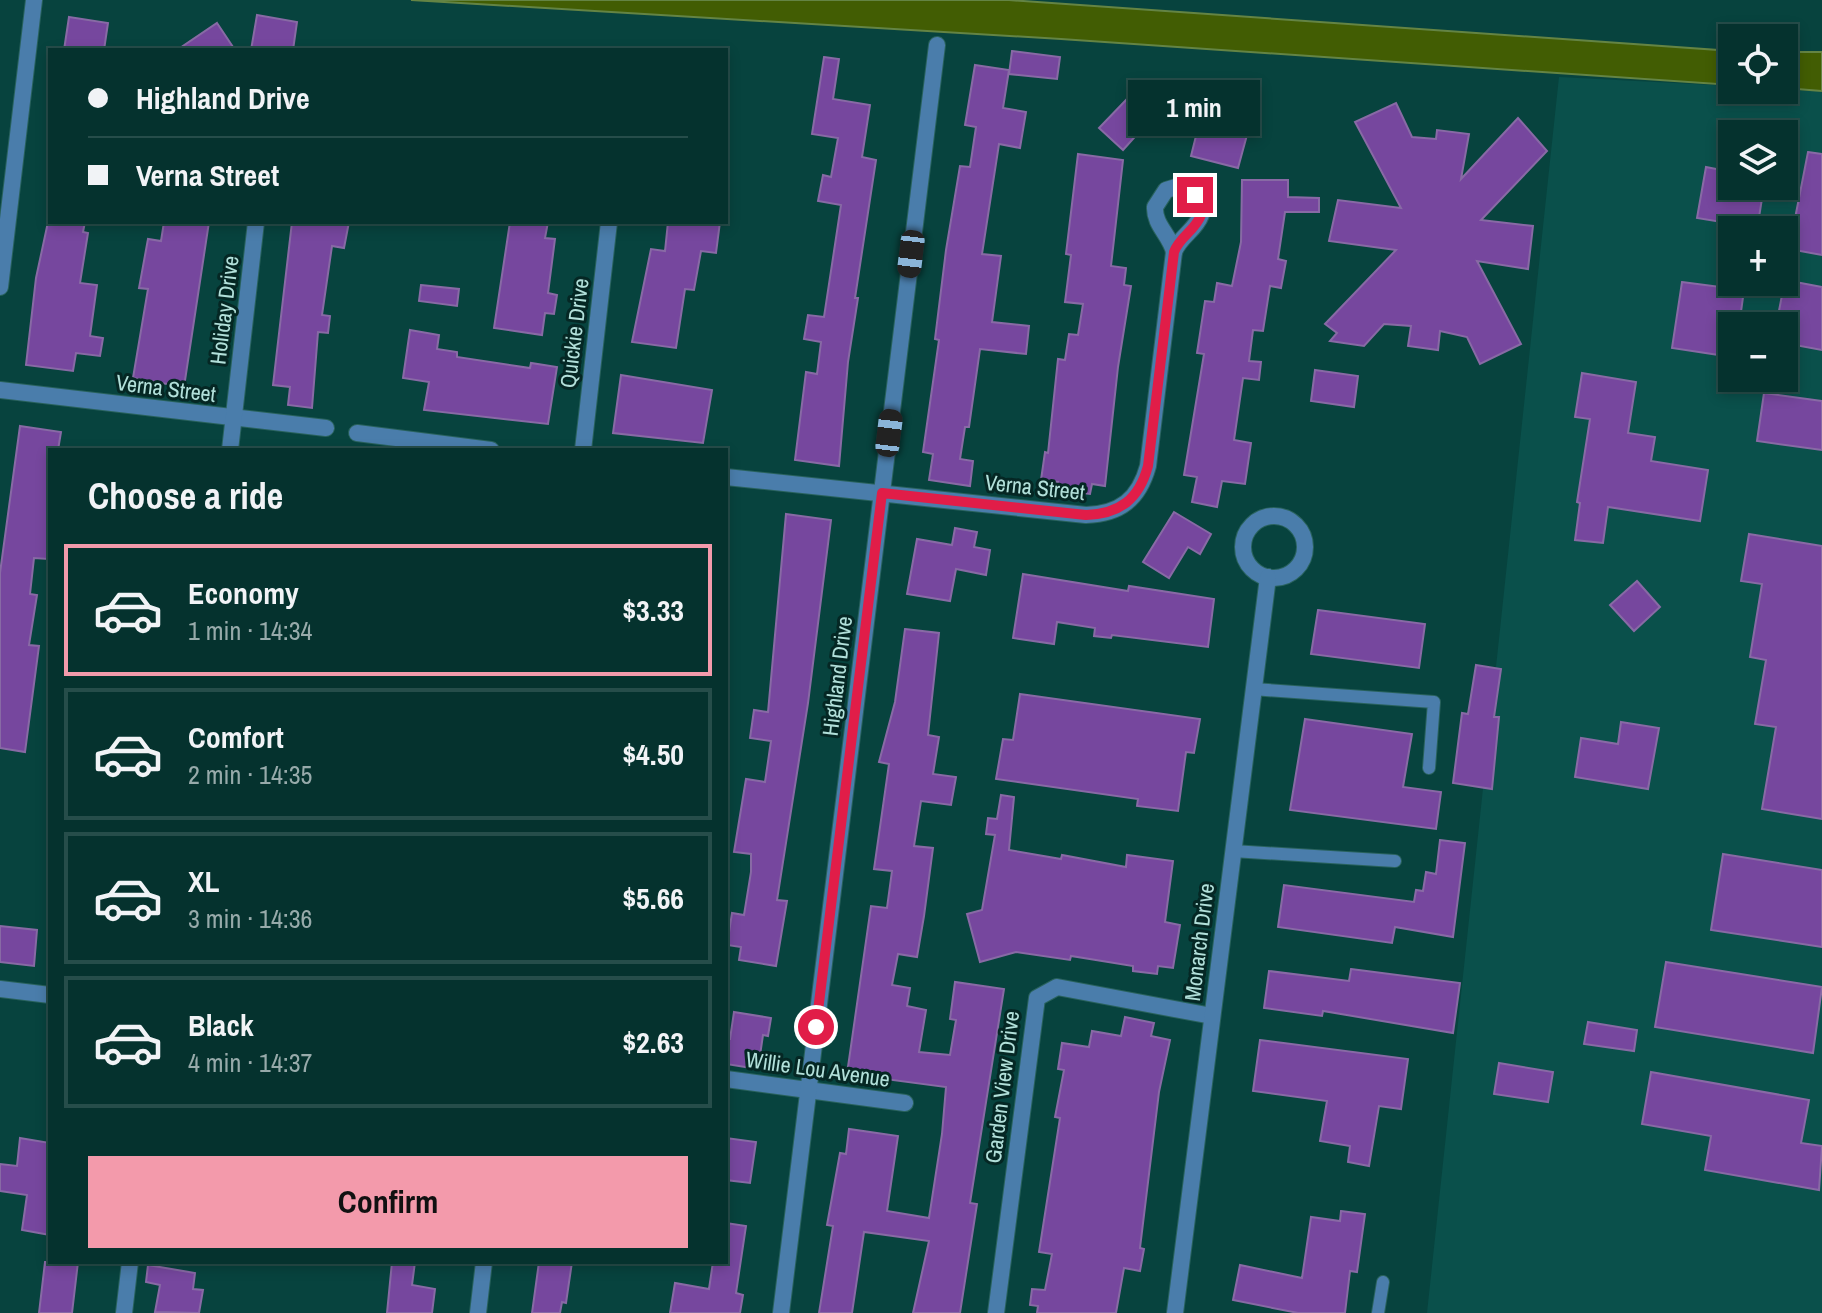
<!DOCTYPE html>
<html lang="en">
<head>
<meta charset="utf-8">
<style>
	:root { --surface:#05322e; --page:#133e3a; --text:#f1f3f6; --muted:#97aaaa; --line:#264d4a; --accent:#f39aab }
	body { margin:0; font-family:"Archivo Narrow",sans-serif; background:var(--page); color:var(--text); height:100vh; display:flex; flex-direction:column; font-size:30px; white-space:nowrap }
	* { box-sizing:border-box; margin:0 }
	p { font-size:26px; color:var(--muted) }
	.icon { flex:none; width:44px; height:44px; fill:none; stroke:currentColor; stroke-width:2; stroke-linecap:round; stroke-linejoin:round }
	.map { position:relative; flex:1; overflow:hidden }
	.sheet { position:absolute; left:48px; top:448px; width:680px; height:816px; display:flex; flex-direction:column; background:var(--surface); border-radius:0px; box-shadow:0 4px 12px #0003,0 0 0 2px var(--line) }
	.sheet>* { flex:none }
	.banner { position:absolute; left:48px; top:48px; width:680px; height:176px; border-radius:0px; box-shadow:0 4px 12px #0003,0 0 0 2px var(--line); display:grid; align-content:center; height:176px; padding:0 40px; background:var(--surface) }
	.controls { position:absolute; left:1718px; top:24px; display:grid; gap:16px }
	.controls a { display:grid; place-items:center; width:80px; height:80px; border-radius:0px; background:var(--surface); box-shadow:0 4px 12px #0003,0 0 0 2px var(--line); font-size:40px }
	.end { position:absolute; width:36px; height:36px; margin:-18px; border:10px solid #e11d48; background:#fff; box-shadow:0 0 0 4px #fff }
	.from { border-radius:50% }
	.bubble { position:absolute; height:56px; border-radius:0px; background:var(--surface); box-shadow:0 4px 12px #0003,0 0 0 2px var(--line); font-size:26px; font-weight:700; line-height:56px; text-align:center }
	.car { position:absolute; width:24px; height:48px; margin:-24px -12px; border-radius:10px; box-shadow:0 0 6px 2px #0007; background:linear-gradient(#222 24%,#8ab4d8 0 40%,#222 0 76%,#8ab4d8 0 86%,#222 0) }
	.banner b { display:flex; align-items:center; gap:28px; height:76px; font-size:30px }
	.banner b+b { border-top:2px solid var(--line) }
	.banner i { width:20px; height:20px; background:var(--text) }
	ul { padding:0; list-style:none }
	li { display:flex; align-items:center; gap:24px; height:132px; margin:0 16px 12px; padding:0 24px; border:4px solid var(--line); border-radius:0px }
	li div { flex:1 }
	li b { display:block; font-size:30px }
	li em { font-style:normal; font-weight:700 }
	li.current { border-color:var(--accent) }
	li>.icon { width:72px; height:72px; stroke-width:1.5 }
	h2 { padding:0 40px; font-size:36px; line-height:96px }
	.primary-button { display:flex; gap:16px; margin-top:auto; padding:16px 40px }
	.primary-button a { flex:1; height:92px; border-radius:0px; background:var(--accent); color:#111; font-size:32px; font-weight:700; line-height:92px; text-align:center }
	.map>svg:first-child { display:block }
</style>
</head>
<body>
<div class="map">
<svg width="1822" height="1313" viewBox="0 0 1822 1313">
	<rect width="100%" height="100%" fill="#07433e"/>
	<!-- built -->
	<path fill="#0a504b" fill-rule="evenodd" d="M1559,77l173,9v4l90,1v1222h-395zM1732,134h52v52h-52zM1732,230h52v52h-52zM1732,326h52v52h-52z"/>
	<!-- water -->
	<g fill="#425d03" stroke="#648444" stroke-width="2">
		<polygon points="411,0 1009,0 1732,51 1732,85 1061,39"/>
		<polygon points="1784,52 1822,52 1822,91 1784,88"/>
	</g>
	<!-- building -->
	<g fill="#76479e" stroke="#886aa5" stroke-width="2">
		<polygon points="257,15 297,22 293,50 251,50"/>
		<polygon points="69,17 108,23 104,50 64,50"/>
		<polygon points="217,23 235,50 177,50"/>
		<polygon points="1012,51 1060,57 1057,79 1009,74"/>
		<polygon points="824,57 839,59 833,99 870,105 862,157 876,160 855,298 858,298 848,362 839,466 795,460 806,372 817,374 821,342 804,339 808,315 824,317 841,205 818,201 823,175 831,177 838,138 812,134"/>
		<polygon points="975,65 1009,70 1003,108 1026,112 1020,148 999,144 982,254 1001,256 992,322 1029,326 1026,354 980,349 969,427 965,427 960,459 973,461 970,486 929,480 933,454 923,452 939,340 935,339 946,250 960,166 970,167 976,127 965,125"/>
		<polygon points="1127,99 1150,120 1123,150 1099,128"/>
		<polygon points="1396,103 1412,137 1436,139 1437,130 1469,134 1461,179 1518,118 1547,151 1481,220 1533,226 1528,269 1477,261 1521,344 1480,364 1467,337 1440,331 1438,350 1408,346 1411,326 1384,324 1364,346 1330,341 1337,333 1325,324 1396,250 1329,241 1338,200 1401,208 1355,122"/>
		<polygon points="1202,112 1250,124 1238,168 1191,156"/>
		<polygon points="1808,152 1822,154 1822,255 1789,249"/>
		<polygon points="1078,154 1123,160 1111,266 1126,268 1124,285 1131,286 1118,367 1105,486 1092,484 1090,494 1057,490 1058,482 1041,480 1045,452 1048,453 1058,359 1065,360 1069,334 1078,335 1083,304 1065,302 1071,255 1066,254"/>
		<polygon points="1706,167 1732,172 1732,186 1764,186 1757,230 1727,230 1728,223 1697,218"/>
		<polygon points="1242,180 1288,180 1288,197 1319,198 1319,212 1285,212 1278,259 1286,261 1281,288 1270,286 1263,331 1253,330 1249,361 1261,362 1259,380 1243,378 1234,440 1251,443 1245,484 1222,481 1217,507 1192,502 1197,477 1184,475 1204,354 1197,353 1205,301 1214,302 1217,283 1232,286 1241,242"/>
		<polygon points="48,222 85,222 83,232 88,233 80,283 97,285 90,336 103,338 100,356 76,353 73,371 26,365 36,278"/>
		<polygon points="164,222 209,222 184,387 133,378 148,289 139,288 148,239 161,241"/>
		<polygon points="292,222 349,222 344,248 332,246 322,315 330,316 328,333 318,332 312,408 288,405 290,387 273,385"/>
		<polygon points="510,222 548,222 545,238 555,239 548,293 557,295 554,314 545,313 542,335 494,328"/>
		<polygon points="668,222 720,222 716,253 701,251 694,290 685,289 676,348 632,342 651,249 665,251"/>
		<polygon points="1785,280 1822,287 1822,350 1784,343 1784,326 1776,326"/>
		<polygon points="1682,282 1744,290 1739,326 1732,326 1732,357 1672,348"/>
		<polygon points="421,285 459,289 457,306 419,301"/>
		<polygon points="410,330 439,335 437,349 457,352 457,357 530,368 531,363 557,367 548,424 424,410 429,382 403,378"/>
		<polygon points="1315,370 1358,376 1354,407 1311,401"/>
		<polygon points="1582,373 1636,382 1628,433 1655,437 1651,461 1708,470 1700,521 1608,507 1603,543 1575,540 1580,503 1577,502 1590,419 1575,417"/>
		<polygon points="621,375 712,390 703,443 613,433"/>
		<polygon points="1764,393 1822,401 1822,450 1757,441"/>
		<polygon points="20,426 61,432 58,450 50,450 48,559 34,558 30,594 37,595 29,645 39,646 25,752 0,748 0,573"/>
		<polygon points="1174,512 1211,534 1200,554 1188,547 1169,578 1143,562"/>
		<polygon points="786,514 831,520 808,703 777,900 787,901 776,966 739,960 741,947 727,945 732,913 744,915 751,872 751,854 734,852 746,779 765,782 771,741 750,738 754,710 768,712"/>
		<polygon points="955,528 977,532 974,547 990,550 986,575 956,569 950,601 907,594 917,539 952,545"/>
		<polygon points="1749,534 1822,546 1822,819 1762,809 1776,727 1755,724 1766,660 1750,657 1762,584 1741,581"/>
		<polygon points="1023,574 1128,591 1129,586 1214,599 1208,647 1112,635 1111,638 1094,636 1095,628 1057,622 1054,644 1013,638"/>
		<polygon points="1637,581 1660,607 1634,631 1610,605"/>
		<polygon points="1318,610 1425,624 1419,668 1311,654"/>
		<polygon points="905,629 939,633 928,735 939,737 933,774 956,777 951,805 921,801 914,846 933,848 924,916 917,957 898,954 892,985 910,988 907,1006 926,1010 919,1052 950,1055 956,1020 950,1019 955,982 1004,989 970,1203 977,1204 960,1313 913,1313 929,1241 864,1232 852,1313 819,1313 833,1226 827,1225 840,1153 846,1154 849,1129 898,1136 887,1211 929,1218 942,1134 946,1087 847,1074 871,906 887,908 892,871 874,869 889,764 879,762 895,702"/>
		<polygon points="1476,665 1501,669 1494,717 1499,717 1492,789 1453,783 1462,713 1468,714"/>
		<polygon points="1020,694 1200,719 1194,753 1186,752 1178,811 1137,806 1138,799 996,779 1003,739 1013,740"/>
		<polygon points="1305,719 1412,734 1403,787 1441,792 1436,829 1290,810"/>
		<polygon points="1621,722 1659,728 1648,789 1575,777 1581,738 1618,744"/>
		<polygon points="1001,795 1014,797 1009,850 1061,859 1062,855 1126,867 1127,855 1173,861 1165,922 1180,925 1173,968 1158,966 1157,974 1133,971 1133,966 1071,956 1070,960 1016,952 980,962 967,914 982,910 995,835 986,834 988,818 997,819"/>
		<polygon points="1440,840 1465,843 1453,937 1395,927 1392,943 1278,927 1284,885 1414,902 1416,890 1423,891 1426,872 1436,874"/>
		<polygon points="1723,854 1822,870 1822,947 1711,930"/>
		<polygon points="0,926 37,930 34,966 0,962"/>
		<polygon points="1666,962 1822,987 1813,1053 1655,1027"/>
		<polygon points="1351,969 1460,983 1453,1033 1323,1011 1322,1016 1264,1008 1269,971 1349,981"/>
		<polygon points="734,1012 771,1018 768,1036 763,1035 758,1069 726,1064 726,1039 730,1039"/>
		<polygon points="1125,1017 1154,1023 1151,1036 1170,1040 1159,1092 1140,1248 1144,1249 1140,1271 1124,1268 1116,1313 1037,1313 1038,1306 1030,1305 1032,1289 1045,1290 1052,1254 1039,1252 1060,1118 1055,1117 1064,1070 1058,1069 1062,1043 1089,1047 1092,1031 1121,1036"/>
		<polygon points="1588,1022 1637,1030 1634,1051 1584,1044"/>
		<polygon points="1260,1040 1408,1059 1401,1109 1379,1106 1369,1166 1348,1162 1350,1146 1320,1141 1327,1101 1253,1091"/>
		<polygon points="1499,1063 1553,1072 1548,1102 1494,1094"/>
		<polygon points="1651,1072 1809,1100 1801,1143 1822,1146 1819,1190 1705,1170 1711,1136 1642,1124"/>
		<polygon points="20,1138 50,1143 50,1235 22,1230 27,1195 0,1191 0,1164 17,1166"/>
		<polygon points="726,1138 756,1142 750,1183 726,1180"/>
		<polygon points="1341,1211 1365,1214 1357,1272 1350,1271 1345,1313 1298,1313 1233,1300 1240,1265 1302,1278 1311,1217 1340,1221"/>
		<polygon points="726,1223 746,1226 736,1293 743,1295 740,1313 670,1313 675,1283 709,1289 713,1262 726,1262"/>
		<polygon points="45,1262 78,1262 72,1313 39,1313"/>
		<polygon points="392,1262 415,1262 412,1285 435,1289 432,1313 387,1313"/>
		<polygon points="539,1262 572,1262 566,1303 562,1302 560,1313 532,1313"/>
		<polygon points="148,1265 195,1273 193,1289 203,1290 199,1313 155,1312 160,1285 146,1282"/>
	</g>
	<g fill="none" stroke-linecap="round" stroke-linejoin="round">
		<defs>
			<g id="lane">
				<polyline points="1253,689 1434,702 1429,768"/>
				<polyline points="1233,851 1395,861"/>
				<polyline points="1378,1313 1383,1282"/>
			</g>
			<g id="street">
				<path d="M1176,187l19,8 6,20c-6,16 -21,21 -27,37 -4,-17 -20,-27 -19,-45l11,-17z"/>
				<polyline points="0,287 34,0"/>
				<polyline points="0,390 326,428"/>
				<polyline points="357,433 491,450"/>
				<polyline points="230,450 256,222"/>
				<polyline points="583,450 609,222"/>
				<path d="M726,477l360,38c34,-1 53,-16 62,-49l26,-214"/>
				<circle cx="1274" cy="547" r="31"/>
				<polyline points="0,989 50,995"/>
				<polyline points="726,1079 905,1103"/>
				<polyline points="124,1313 130,1262"/>
				<polyline points="478,1313 484,1262"/>
				<polyline points="781,1313 937,45"/>
				<polyline points="996,1313 1037,998 1057,987 1212,1016"/>
				<polyline points="1175,1313 1268,577"/>
			</g>
		</defs>
		<!-- lane casing -->
		<use href="#lane" stroke="#29625d" stroke-width="14"/>
		<!-- street casing -->
		<use href="#street" stroke="#29625d" stroke-width="18"/>
		<!-- lane -->
		<use href="#lane" stroke="#4a7dab" stroke-width="12"/>
		<!-- street -->
		<use href="#street" stroke="#4a7dab" stroke-width="16"/>
	</g>
	<g fill="none" stroke-linecap="round" stroke-linejoin="round">
		<!-- route -->
		<path stroke="#e11d48" stroke-width="10" d="M816,1027l66,-534 204,22c34,-1 53,-16 62,-49l26,-214c6,-16 21,-21 27,-37l-6,-20"/>
	</g>
	<g text-anchor="middle" stroke-width="6" stroke-linejoin="round" paint-order="stroke">
		<!-- street labels -->
		<g font-size="22" fill="#b2e0da" stroke="#052724">
			<text transform="translate(224 310) rotate(-83)" y="8">Holiday Drive</text>
			<text transform="translate(574 333) rotate(-83)" y="8">Quickie Drive</text>
			<text transform="translate(166 388) rotate(7)" y="8">Verna Street</text>
			<text transform="translate(1035 487) rotate(6)" y="8">Verna Street</text>
			<text transform="translate(837 676) rotate(-83)" y="8">Highland Drive</text>
			<text transform="translate(1199 942) rotate(-83)" y="8">Monarch Drive</text>
			<text transform="translate(818 1069) rotate(8)" y="8">Willie Lou Avenue</text>
			<text transform="translate(1002 1087) rotate(-83)" y="8">Garden View Drive</text>
		</g>
	</g>
</svg>
<div class="controls">
<a><svg class="icon" aria-label="locate" viewBox="0 0 24 24"><circle cx="12" cy="12" r="6"/><path d="M12 2v4M12 18v4M2 12h4M18 12h4"/></svg></a>
<a><svg class="icon" aria-label="layers" viewBox="0 0 24 24"><path d="M12 4l9 5-9 5-9-5zM3 14l9 5 9-5"/></svg></a>
<a>+</a>
<a>−</a>
</div>
<i class="end from" style="left:816px;top:1027px"></i>
<i class="end" style="left:1195px;top:195px"></i>
<div class="bubble" style="left:1128px;top:80px;width:132px">1 min</div>
<i class="car" style="left:911px;top:254px;rotate:187deg"></i>
<i class="car" style="left:889px;top:433px;rotate:7deg"></i>
<div class="banner">
<b><i class="from"></i>Highland Drive</b>
<b><i></i>Verna Street</b>
</div>
<section class="sheet">
<h2>Choose a ride</h2>
<ul>
<li class="current"><svg class="icon" aria-label="car" viewBox="0 0 24 24"><path d="M5 17H2v-5l4-1 3-4h7l3 4 3 1v5h-3M9 17h6M6 11h13"/><circle cx="7" cy="17" r="2"/><circle cx="17" cy="17" r="2"/></svg><div><b>Economy</b><p>1 min · 14:34</p></div><em>$3.33</em></li>
<li><svg class="icon" aria-label="car" viewBox="0 0 24 24"><path d="M5 17H2v-5l4-1 3-4h7l3 4 3 1v5h-3M9 17h6M6 11h13"/><circle cx="7" cy="17" r="2"/><circle cx="17" cy="17" r="2"/></svg><div><b>Comfort</b><p>2 min · 14:35</p></div><em>$4.50</em></li>
<li><svg class="icon" aria-label="car" viewBox="0 0 24 24"><path d="M5 17H2v-5l4-1 3-4h7l3 4 3 1v5h-3M9 17h6M6 11h13"/><circle cx="7" cy="17" r="2"/><circle cx="17" cy="17" r="2"/></svg><div><b>XL</b><p>3 min · 14:36</p></div><em>$5.66</em></li>
<li><svg class="icon" aria-label="car" viewBox="0 0 24 24"><path d="M5 17H2v-5l4-1 3-4h7l3 4 3 1v5h-3M9 17h6M6 11h13"/><circle cx="7" cy="17" r="2"/><circle cx="17" cy="17" r="2"/></svg><div><b>Black</b><p>4 min · 14:37</p></div><em>$2.63</em></li>
</ul>
<div class="primary-button"><a>Confirm</a></div>
</section>
</div>
</body>
</html>
